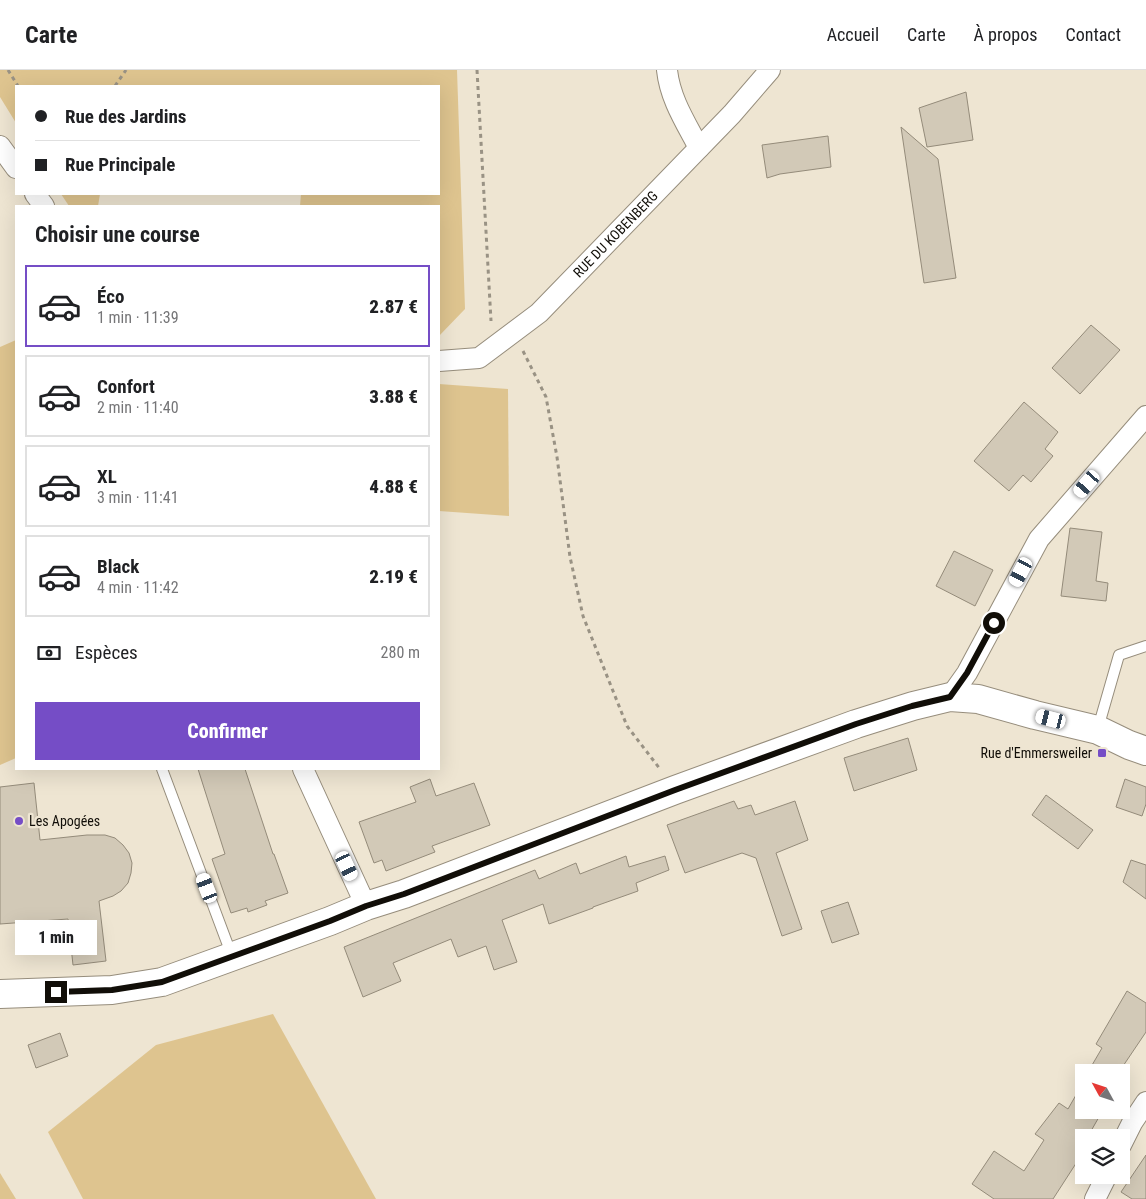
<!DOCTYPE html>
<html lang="fr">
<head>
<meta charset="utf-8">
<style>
	:root { --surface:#fff; --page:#f2f2f2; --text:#202124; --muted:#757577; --line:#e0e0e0; --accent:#754dc6 }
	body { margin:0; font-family:"Roboto Condensed",sans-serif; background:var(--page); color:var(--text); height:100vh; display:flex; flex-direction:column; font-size:19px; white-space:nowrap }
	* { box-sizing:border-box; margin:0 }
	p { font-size:16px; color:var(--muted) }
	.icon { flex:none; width:28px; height:28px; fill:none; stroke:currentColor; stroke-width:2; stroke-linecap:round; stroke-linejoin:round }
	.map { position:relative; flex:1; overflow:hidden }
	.sheet { position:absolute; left:15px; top:135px; width:425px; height:565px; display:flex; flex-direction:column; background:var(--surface); border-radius:0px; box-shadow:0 5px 20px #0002 }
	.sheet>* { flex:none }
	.hud { position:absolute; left:15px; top:15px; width:425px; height:110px; border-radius:0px; box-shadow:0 5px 20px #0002; display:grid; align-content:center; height:110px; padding:0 20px; background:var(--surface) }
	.needle { width:32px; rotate:310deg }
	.controls { position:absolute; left:1075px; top:994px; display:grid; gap:10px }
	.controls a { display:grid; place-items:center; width:55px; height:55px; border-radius:0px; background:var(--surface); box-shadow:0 5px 20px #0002; font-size:25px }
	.end { position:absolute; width:22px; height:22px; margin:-11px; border:6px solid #110e08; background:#fff; box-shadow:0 0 0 2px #fff }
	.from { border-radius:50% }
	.bubble { position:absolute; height:35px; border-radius:0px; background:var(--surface); box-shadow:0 5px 20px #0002; font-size:16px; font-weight:800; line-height:35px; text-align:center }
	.car { position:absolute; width:15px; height:30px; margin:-15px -8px; border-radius:6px; box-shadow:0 0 4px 1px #0007; background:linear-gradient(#fff 24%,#345 0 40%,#fff 0 76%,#345 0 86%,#fff 0) }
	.hud b { display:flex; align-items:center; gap:18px; height:48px; font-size:19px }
	.hud b+b { border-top:1px solid var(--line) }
	.hud i { width:12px; height:12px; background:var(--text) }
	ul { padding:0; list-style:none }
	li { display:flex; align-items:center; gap:15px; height:82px; margin:0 10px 8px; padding:0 10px; border:2px solid var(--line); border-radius:0px }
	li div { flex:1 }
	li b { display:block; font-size:19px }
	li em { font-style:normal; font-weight:800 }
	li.current { border-color:var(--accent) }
	li>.icon { width:45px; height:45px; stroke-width:1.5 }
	h2 { padding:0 20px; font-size:22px; line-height:60px }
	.pay { display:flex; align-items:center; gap:12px; height:55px; padding:0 20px; font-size:19px }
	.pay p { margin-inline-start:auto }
	.primary-button { display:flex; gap:10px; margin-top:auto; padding:10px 20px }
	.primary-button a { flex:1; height:58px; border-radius:0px; background:var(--accent); color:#fff; font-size:20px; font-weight:800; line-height:58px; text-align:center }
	header { display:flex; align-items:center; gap:30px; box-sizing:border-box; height:70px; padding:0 25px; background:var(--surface); border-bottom:1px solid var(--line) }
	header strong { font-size:24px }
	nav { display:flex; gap:28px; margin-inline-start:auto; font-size:18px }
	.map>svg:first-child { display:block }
</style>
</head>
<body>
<header>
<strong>Carte</strong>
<nav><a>Accueil</a><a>Carte</a><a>À propos</a><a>Contact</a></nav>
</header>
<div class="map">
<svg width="1146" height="1129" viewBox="0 0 1146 1129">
	<rect width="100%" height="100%" fill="#eee5d2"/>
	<!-- green -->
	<g fill="#dec48f">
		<polygon points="0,0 457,0 465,239 439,266 439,136 300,136 301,124 439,124 439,16 16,16 16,53 0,27"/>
		<polygon points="61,124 100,124 98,136 69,136"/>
		<polygon points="16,270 16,688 0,695 0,277"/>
		<polygon points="439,314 508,319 509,446 439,441"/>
		<polygon points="273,944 376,1129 83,1129 48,1062 156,975"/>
		<polygon points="0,1103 16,1129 0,1129"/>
	</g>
	<!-- building -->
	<g fill="#d2c9b7" stroke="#948b7a">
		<polygon points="966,22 973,70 927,77 919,38"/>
		<polygon points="901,57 938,89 956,208 924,213"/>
		<polygon points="828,66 831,97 780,104 767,108 762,75"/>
		<polygon points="1091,255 1120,280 1080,324 1052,298"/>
		<polygon points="1024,332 1058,362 1045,379 1053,386 1031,412 1023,405 1009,421 974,391"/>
		<polygon points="1070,458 1102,462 1096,511 1108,513 1106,531 1061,526"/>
		<polygon points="954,481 993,500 975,536 936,516"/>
		<polygon points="908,668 917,700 854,721 844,688"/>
		<polygon points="198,699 245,699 273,784 274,784 288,823 265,831 267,835 248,842 247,838 231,843 212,789 225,784"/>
		<polygon points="430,709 436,726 474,713 490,755 432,776 435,782 386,801 382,790 374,793 359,752 416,732 410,717"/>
		<polygon points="1125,709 1146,717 1146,734 1142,746 1116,737"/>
		<polygon points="34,713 40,770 87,765 105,765 115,768 123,775 129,783 132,793 131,803 128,813 121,821 113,826 99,831 106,891 73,895 68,849 0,854 0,717"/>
		<polygon points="1046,725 1093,760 1078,779 1032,745"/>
		<polygon points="734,731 738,739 751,735 755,745 795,731 808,770 776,783 802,859 782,866 756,788 742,783 685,803 667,755"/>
		<polygon points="626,786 629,797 665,786 669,800 636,813 638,821 593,837 593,838 549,854 543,834 502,850 517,892 494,900 486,876 458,887 451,869 393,893 401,911 363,927 344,877 535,800 539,809 576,793 580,804"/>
		<polygon points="1131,790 1146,795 1146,829 1123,812"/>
		<polygon points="848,832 859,864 832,873 821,841"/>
		<polygon points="1127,921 1146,933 1146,962 1119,1002 1088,1002 1102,978 1096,974"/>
		<polygon points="60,963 68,986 36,998 28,975"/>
		<polygon points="1084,1011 1084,1040 1103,1040 1087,1068 1084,1068 1084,1081 1053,1129 994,1129 972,1114 994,1081 1024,1101 1044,1070 1035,1064 1059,1033 1068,1039"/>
		<polygon points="1146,1085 1146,1129 1132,1129 1121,1122"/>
	</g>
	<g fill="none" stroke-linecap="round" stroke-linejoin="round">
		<defs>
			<g id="service">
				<polyline points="1098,658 1119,585 1146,576"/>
				<polyline points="162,699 232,886"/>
			</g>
			<g id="minor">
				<path d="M667,0c3,29 19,53 32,78"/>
				<polyline points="0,76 16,98"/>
				<polyline points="35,124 44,136"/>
				<path id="s1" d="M439,291l40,-3 60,-45 193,-199 38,-44"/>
				<polyline points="950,627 967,603 1039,469 1146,346"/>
				<polyline points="303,699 366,836"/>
				<polyline points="1121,1075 1132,1053 1146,1032"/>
				<polyline points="1095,1129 1107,1105"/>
			</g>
			<polyline id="secondary" points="0,924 112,920 162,912 330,851 366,836 404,824 675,720 856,654 913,636 950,627 978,629 1035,645 1098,660 1129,675 1146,681"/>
		</defs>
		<!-- service casing -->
		<use href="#service" stroke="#968d7c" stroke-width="12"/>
		<!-- minor casing -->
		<use href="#minor" stroke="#968d7c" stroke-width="22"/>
		<!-- secondary casing -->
		<use href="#secondary" stroke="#968d7c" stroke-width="30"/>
		<!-- path -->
		<g stroke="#999284" stroke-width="3" stroke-dasharray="4 4" stroke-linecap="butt">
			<polyline points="8,0 18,16"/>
			<polyline points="477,0 491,251"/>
			<polyline points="115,16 126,0"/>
			<polyline points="523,281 546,327 557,387 570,487 583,546 627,656 660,699"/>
		</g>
		<!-- service -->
		<use href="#service" stroke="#fff" stroke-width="10"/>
		<!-- minor -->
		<use href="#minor" stroke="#fff" stroke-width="20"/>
		<!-- secondary -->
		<use href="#secondary" stroke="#fff" stroke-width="28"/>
	</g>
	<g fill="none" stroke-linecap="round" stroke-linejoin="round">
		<!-- route -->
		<polyline stroke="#110e08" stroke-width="6" points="56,922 112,920 162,912 330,851 366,836 404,824 675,720 856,654 912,636 950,627 967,603 994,553"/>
	</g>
	<!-- markers -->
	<g fill="#754dc6" stroke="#eee5d2" stroke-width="2">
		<rect x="1097" y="678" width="10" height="10" rx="2.5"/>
		<circle cx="19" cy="751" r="5"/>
	</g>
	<g text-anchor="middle" stroke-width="4.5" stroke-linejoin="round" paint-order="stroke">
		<!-- street labels -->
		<g font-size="14" fill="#110e08" stroke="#eee5d2">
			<text dy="5" stroke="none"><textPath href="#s1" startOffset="225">RUE DU KOBENBERG</textPath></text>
		</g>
		<!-- poi labels -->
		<g font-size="14" fill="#110e08" stroke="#eee5d2" text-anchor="end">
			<text x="1092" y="688">Rue d'Emmersweiler</text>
			<text x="29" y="756" text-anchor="start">Les Apogées</text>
		</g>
	</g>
</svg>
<div class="controls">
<a><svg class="needle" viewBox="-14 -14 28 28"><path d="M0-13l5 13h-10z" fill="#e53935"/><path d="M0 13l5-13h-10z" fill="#757577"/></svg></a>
<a><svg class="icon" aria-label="layers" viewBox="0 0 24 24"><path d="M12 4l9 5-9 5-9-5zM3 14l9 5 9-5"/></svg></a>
</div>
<i class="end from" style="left:994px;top:553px"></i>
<i class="end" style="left:56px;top:922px"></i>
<div class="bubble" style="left:15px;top:850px;width:82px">1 min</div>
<i class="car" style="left:1087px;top:414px;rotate:221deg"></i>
<i class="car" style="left:1021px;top:502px;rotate:208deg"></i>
<i class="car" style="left:1051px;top:649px;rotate:284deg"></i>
<i class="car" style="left:347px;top:796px;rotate:155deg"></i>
<i class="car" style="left:207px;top:818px;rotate:339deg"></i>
<div class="hud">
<b><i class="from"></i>Rue des Jardins</b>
<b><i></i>Rue Principale</b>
</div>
<section class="sheet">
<h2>Choisir une course</h2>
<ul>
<li class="current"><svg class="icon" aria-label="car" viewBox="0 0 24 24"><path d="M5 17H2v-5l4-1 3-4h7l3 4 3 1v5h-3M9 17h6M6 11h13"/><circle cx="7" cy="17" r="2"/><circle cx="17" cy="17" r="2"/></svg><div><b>Éco</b><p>1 min · 11:39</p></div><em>2.87 €</em></li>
<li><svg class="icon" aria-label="car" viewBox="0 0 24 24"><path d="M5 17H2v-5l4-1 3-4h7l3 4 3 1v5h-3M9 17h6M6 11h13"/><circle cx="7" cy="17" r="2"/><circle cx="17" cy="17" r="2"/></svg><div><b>Confort</b><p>2 min · 11:40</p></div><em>3.88 €</em></li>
<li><svg class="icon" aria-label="car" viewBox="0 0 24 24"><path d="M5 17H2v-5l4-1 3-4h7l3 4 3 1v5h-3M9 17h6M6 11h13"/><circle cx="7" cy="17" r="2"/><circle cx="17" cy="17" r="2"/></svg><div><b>XL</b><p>3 min · 11:41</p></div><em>4.88 €</em></li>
<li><svg class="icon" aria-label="car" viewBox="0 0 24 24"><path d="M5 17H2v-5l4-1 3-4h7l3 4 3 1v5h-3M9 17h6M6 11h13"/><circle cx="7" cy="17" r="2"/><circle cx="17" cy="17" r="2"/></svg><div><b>Black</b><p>4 min · 11:42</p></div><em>2.19 €</em></li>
</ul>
<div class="pay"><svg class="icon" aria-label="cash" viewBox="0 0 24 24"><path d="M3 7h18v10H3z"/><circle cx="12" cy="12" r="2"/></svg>Espèces<p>280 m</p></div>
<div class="primary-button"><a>Confirmer</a></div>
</section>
</div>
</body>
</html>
